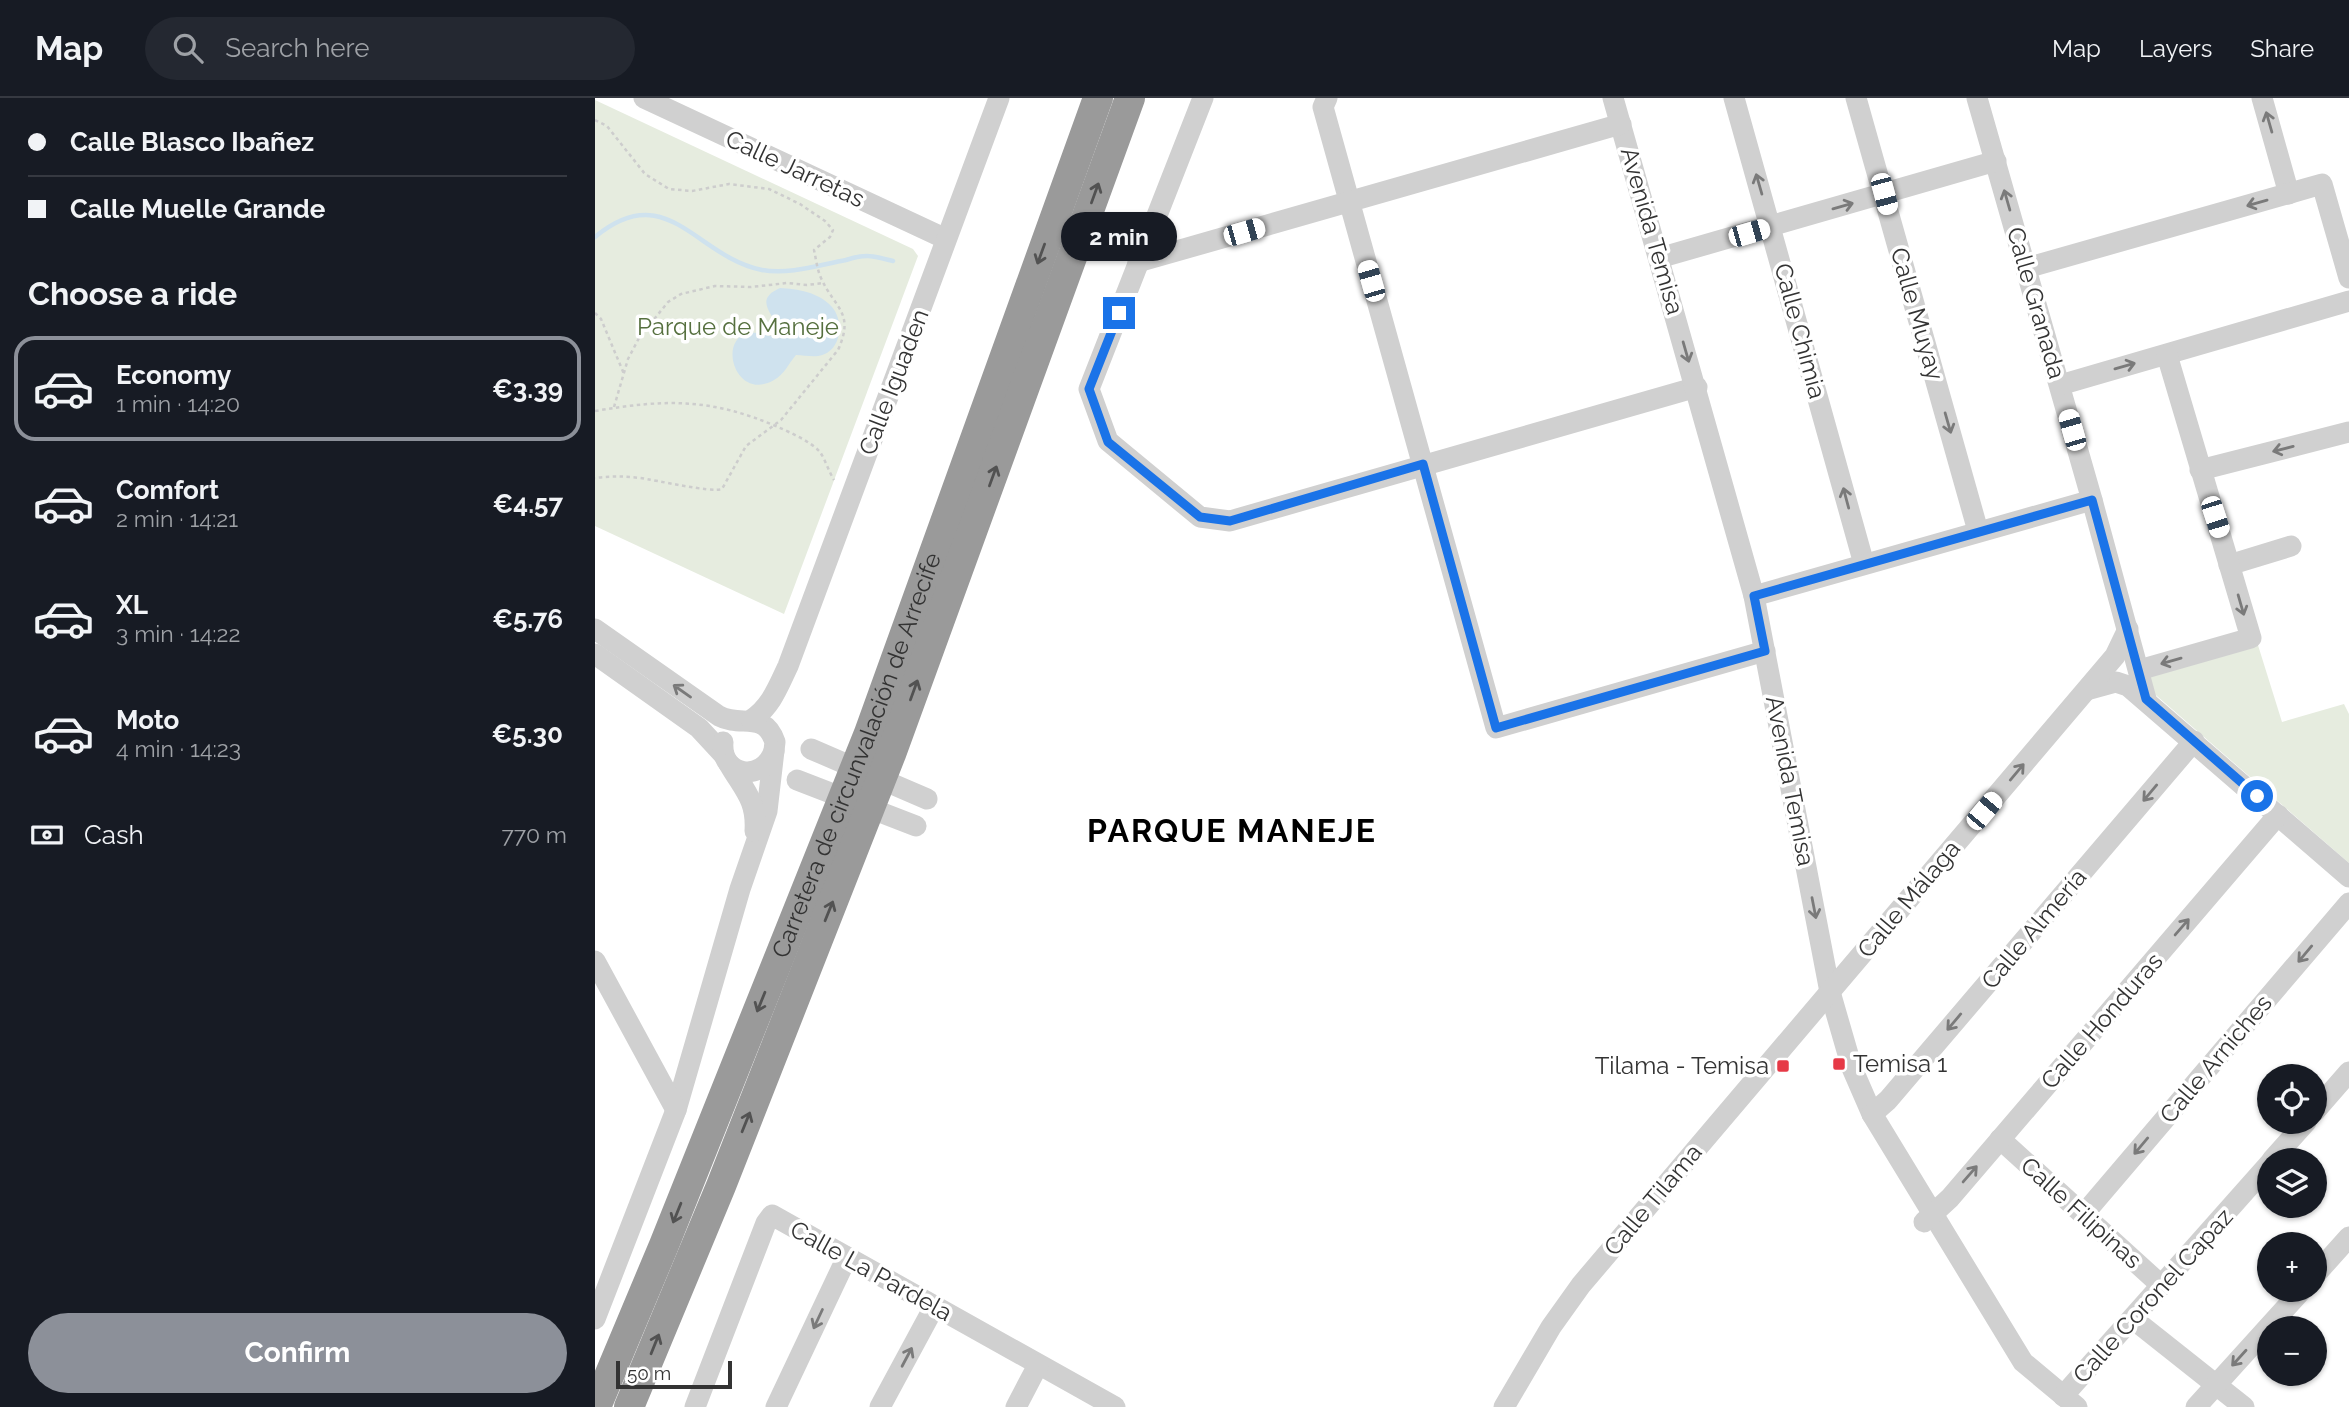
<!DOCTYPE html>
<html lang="en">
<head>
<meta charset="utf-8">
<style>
	:root { --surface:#171b24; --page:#242831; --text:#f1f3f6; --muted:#9ea1a6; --line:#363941; --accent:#8c9099 }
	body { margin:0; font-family:Raleway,sans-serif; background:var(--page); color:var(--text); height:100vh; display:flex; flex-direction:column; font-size:26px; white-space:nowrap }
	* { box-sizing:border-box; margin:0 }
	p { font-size:23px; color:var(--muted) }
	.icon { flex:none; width:38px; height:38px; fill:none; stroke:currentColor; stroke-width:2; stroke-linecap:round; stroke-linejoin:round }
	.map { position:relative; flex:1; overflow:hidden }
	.details { display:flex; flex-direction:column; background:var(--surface); width:595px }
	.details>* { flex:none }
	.top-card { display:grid; align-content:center; height:154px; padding:0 28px; background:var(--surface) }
	.controls { position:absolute; left:1662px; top:966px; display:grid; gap:14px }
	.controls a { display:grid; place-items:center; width:70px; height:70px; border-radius:50%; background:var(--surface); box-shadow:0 2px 5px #0004; font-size:35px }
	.scale { position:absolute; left:21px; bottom:18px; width:116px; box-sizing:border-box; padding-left:7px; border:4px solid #333; border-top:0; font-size:19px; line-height:24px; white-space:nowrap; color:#333; -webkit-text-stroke:5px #fff; paint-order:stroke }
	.end { position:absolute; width:32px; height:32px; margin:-16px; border:9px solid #1a73e8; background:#fff; box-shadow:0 0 0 4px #fff }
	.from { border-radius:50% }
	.bubble { position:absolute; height:49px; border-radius:24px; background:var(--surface); box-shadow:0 2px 5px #0004; font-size:23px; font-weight:700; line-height:49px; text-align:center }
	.car { position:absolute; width:21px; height:42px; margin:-21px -10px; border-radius:9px; box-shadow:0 0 5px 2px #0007; background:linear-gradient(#fff 24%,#345 0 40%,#fff 0 76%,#345 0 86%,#fff 0) }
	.top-card b { display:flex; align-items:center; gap:24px; height:66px; font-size:26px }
	.top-card b+b { border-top:2px solid var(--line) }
	.top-card i { width:18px; height:18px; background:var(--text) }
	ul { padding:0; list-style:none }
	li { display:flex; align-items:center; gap:21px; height:105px; margin:0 14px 10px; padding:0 14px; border:4px solid transparent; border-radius:21px }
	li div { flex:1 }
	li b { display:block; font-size:26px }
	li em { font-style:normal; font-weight:700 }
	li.on { border-color:var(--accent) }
	li>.icon { width:63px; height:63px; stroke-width:1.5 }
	h2 { padding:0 28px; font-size:32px; line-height:84px }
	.pay { display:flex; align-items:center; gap:18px; height:77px; padding:0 28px; font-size:26px }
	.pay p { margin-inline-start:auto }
	.button { display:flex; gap:14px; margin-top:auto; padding:14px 28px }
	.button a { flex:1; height:80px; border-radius:42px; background:var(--accent); color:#fff; font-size:28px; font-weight:700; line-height:80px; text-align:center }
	header { display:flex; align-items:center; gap:42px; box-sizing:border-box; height:98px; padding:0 35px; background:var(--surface); border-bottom:2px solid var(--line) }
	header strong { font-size:33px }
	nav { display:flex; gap:38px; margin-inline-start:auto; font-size:24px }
	.search { width:490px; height:63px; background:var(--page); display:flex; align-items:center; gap:18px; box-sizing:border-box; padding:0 24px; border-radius:38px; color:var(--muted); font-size:26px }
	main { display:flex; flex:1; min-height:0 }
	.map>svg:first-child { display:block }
</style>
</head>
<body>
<header>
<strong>Map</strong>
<div class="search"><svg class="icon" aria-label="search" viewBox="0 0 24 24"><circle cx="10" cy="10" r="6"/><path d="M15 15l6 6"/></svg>Search here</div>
<nav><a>Map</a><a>Layers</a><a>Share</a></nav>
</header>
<main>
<section class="details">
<div class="top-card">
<b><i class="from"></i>Calle Blasco Ibañez</b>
<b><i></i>Calle Muelle Grande</b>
</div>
<h2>Choose a ride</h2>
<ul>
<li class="on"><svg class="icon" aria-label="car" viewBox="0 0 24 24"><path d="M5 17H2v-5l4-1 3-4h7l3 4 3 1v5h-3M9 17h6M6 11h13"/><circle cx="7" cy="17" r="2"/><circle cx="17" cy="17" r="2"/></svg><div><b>Economy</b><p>1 min · 14:20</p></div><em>€3.39</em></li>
<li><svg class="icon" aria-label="car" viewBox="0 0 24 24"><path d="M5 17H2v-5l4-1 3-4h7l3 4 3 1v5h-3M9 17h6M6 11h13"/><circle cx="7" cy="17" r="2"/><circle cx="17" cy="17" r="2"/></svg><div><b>Comfort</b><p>2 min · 14:21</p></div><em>€4.57</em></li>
<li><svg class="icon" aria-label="car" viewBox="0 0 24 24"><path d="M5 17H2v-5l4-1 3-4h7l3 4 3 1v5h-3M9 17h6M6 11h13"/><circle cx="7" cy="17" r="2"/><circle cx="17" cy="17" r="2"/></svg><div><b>XL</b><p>3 min · 14:22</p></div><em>€5.76</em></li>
<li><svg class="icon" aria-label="car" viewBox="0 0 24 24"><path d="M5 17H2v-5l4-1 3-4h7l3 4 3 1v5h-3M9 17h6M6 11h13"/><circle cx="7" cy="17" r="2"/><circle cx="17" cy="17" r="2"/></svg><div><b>Moto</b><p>4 min · 14:23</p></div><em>€5.30</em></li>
</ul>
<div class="pay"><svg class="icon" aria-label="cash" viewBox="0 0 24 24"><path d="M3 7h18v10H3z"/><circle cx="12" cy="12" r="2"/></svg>Cash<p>770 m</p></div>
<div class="button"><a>Confirm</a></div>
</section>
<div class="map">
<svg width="1754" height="1309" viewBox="0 0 1754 1309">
	<rect width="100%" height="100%" fill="#fff"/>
	<!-- green -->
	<g fill="#e6ecdf">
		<polygon points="0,2 318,151 323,158 189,516 0,428"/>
		<polygon points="1662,544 1687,624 1749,606 1754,616 1754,765 1555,592 1550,575"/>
	</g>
	<!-- water -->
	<path fill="#cfe2ee" d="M185,190c17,1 39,4 52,19 13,15 9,46 -14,49 -7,1 -15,-1 -22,-1 -7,8 -12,20 -22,25 -38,22 -57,-40 -26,-47 7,-2 14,2 22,3l9,-5c-4,-16 -27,-31 1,-43z"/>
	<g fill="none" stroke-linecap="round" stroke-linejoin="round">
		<!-- stream -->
		<path stroke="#cfe2ee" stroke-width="4.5" d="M0,139c72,-60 101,20 167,33 27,5 57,-5 84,-10 6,-2 14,-4 21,-4 8,0 18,3 26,5"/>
		<!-- path -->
		<g stroke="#cdcdcd" stroke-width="2.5" stroke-dasharray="3.5 3.5" stroke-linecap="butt">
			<path d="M0,22l12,6 38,48 24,15 23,2 37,-7 40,5 31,15 25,17 8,9 -3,7 -16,13c2,9 3,19 7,28 14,31 34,34 17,72l-57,70 -35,26 -24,43c-11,4 -66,-9 -82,-11 -16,-2 -30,-2 -45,0"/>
			<polyline points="0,215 6,221 29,276"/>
			<polyline points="19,309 33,261 44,240 73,204 86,196 120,188 156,189 192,185 212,187 229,185"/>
			<path d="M0,313c71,-12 116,-13 183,16 13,6 32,14 42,25 5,7 9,20 14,28"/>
		</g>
		<!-- minor -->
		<g stroke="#d0d0d0" stroke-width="21">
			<polyline points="49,0 351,141"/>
			<polyline points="608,0 494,291 513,343 605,419 635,423 1102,289"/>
			<polyline points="732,0 728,9 901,630 1170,553"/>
			<polyline points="1018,0 1159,498 1235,894 1257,970 1277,1016 1428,1264 1482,1309"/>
			<polyline points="1139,0 1269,466"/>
			<polyline points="1261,0 1383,433"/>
			<polyline points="1382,0 1497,402 1551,601"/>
			<polyline points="1667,0 1694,96"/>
			<polyline points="1064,160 1401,63"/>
			<polyline points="543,164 1026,26"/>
			<polyline points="1431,170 1727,86 1754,180"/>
			<polyline points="1465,287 1754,203"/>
			<polyline points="1605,372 1754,334"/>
			<polyline points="1634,467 1696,448"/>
			<polyline points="1159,498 1497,402"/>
			<path d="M0,531l124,87c22,12 45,-6 56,26l-8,69 -27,78 -64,221 -81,209"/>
			<polyline points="0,556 104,630 129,657"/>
			<polyline points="1544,572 1656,540 1572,257"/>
			<polyline points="1492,592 1521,584 1533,588 1754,779"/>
			<path d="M156,622c20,-13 27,-33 37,-54l211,-568"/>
			<path d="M128,644c-3,35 40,41 51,9"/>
			<polyline points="216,651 332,701"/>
			<path d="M134,666c15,26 28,36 26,67"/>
			<polyline points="202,682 321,728"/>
			<polyline points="0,863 81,1012"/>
			<polyline points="1720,1013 1754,974"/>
			<polyline points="1277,1016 1293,1002 1599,643"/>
			<polyline points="1405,1041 1567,1188"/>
			<polyline points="1677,1062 1711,1024"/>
			<polyline points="1488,1117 1754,805"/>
			<polyline points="1329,1124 1355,1100 1683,717"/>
			<polyline points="1720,1177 1754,1139"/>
			<polyline points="1538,1221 1649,1309"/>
			<polyline points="1468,1298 1675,1065"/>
			<polyline points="100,1309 171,1125 177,1117 520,1309"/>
			<polyline points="181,1309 252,1159"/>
			<polyline points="285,1309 339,1209"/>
			<polyline points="421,1309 443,1267"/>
			<polyline points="909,1309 956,1229 986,1187 1520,558 1533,531"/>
			<polyline points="1601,1309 1707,1192"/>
		</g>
		<!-- highway -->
		<g stroke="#9a9a9a" stroke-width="30">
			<path id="s1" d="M1,1309l68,-162 205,-512 229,-635"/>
			<polyline points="34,1309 126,1088 296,656 535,0"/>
		</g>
	</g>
	<!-- one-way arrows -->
	<defs><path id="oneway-shaft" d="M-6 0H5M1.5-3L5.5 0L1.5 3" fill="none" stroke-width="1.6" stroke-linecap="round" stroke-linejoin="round" transform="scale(1.75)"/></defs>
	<g stroke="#7a7a7a">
		<use href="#oneway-shaft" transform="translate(1674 24) rotate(-106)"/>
		<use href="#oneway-shaft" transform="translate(1164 86) rotate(-106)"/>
		<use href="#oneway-shaft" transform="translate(1412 102) rotate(-106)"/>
		<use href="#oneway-shaft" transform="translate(1662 105) rotate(164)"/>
		<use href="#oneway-shaft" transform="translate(1248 108) rotate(-16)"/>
		<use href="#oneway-shaft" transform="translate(1091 254) rotate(74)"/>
		<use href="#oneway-shaft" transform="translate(1530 268) rotate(-16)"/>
		<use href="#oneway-shaft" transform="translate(1353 325) rotate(74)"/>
		<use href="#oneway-shaft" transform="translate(1688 351) rotate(166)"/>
		<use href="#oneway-shaft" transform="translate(1251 400) rotate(-105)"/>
		<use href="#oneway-shaft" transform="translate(1646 507) rotate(74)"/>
		<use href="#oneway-shaft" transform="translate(1576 563) rotate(164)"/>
		<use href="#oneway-shaft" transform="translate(87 593) rotate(-145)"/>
		<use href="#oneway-shaft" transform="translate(1422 674) rotate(-50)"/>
		<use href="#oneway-shaft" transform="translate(1555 695) rotate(130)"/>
		<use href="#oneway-shaft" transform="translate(1219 810) rotate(79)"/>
		<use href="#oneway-shaft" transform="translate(1587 829) rotate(-49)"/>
		<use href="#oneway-shaft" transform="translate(1710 856) rotate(130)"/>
		<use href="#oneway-shaft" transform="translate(1359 924) rotate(130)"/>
		<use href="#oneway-shaft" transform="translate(1546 1048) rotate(130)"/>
		<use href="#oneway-shaft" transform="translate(1375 1076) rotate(-49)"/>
		<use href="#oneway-shaft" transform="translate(223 1221) rotate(115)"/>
		<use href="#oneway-shaft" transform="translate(312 1259) rotate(-62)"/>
		<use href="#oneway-shaft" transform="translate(1644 1260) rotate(132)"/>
	</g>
	<g stroke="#525252">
		<use href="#oneway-shaft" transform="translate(500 95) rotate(-70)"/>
		<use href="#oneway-shaft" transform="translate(446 156) rotate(110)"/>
		<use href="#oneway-shaft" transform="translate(398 378) rotate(-70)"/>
		<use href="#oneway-shaft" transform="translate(319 592) rotate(-70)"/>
		<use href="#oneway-shaft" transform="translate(234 813) rotate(-68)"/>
		<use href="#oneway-shaft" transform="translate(166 904) rotate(112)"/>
		<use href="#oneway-shaft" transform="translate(151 1024) rotate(-68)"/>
		<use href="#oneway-shaft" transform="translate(82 1115) rotate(112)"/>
		<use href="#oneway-shaft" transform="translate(60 1246) rotate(-68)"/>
	</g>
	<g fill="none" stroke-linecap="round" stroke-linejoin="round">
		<!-- route -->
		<polyline stroke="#1a73e8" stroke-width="9" points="524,215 494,291 513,344 605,419 635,423 828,366 901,630 1170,553 1159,498 1497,402 1551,601 1662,698"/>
	</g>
	<!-- markers -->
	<g fill="#e63946" stroke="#fff" stroke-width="2.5">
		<rect x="1237" y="959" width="14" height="14" rx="3.5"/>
		<rect x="1181" y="961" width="14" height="14" rx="3.5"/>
	</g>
	<g text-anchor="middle" stroke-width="7" stroke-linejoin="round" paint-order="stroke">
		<!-- street labels -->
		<g font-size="24" fill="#333" stroke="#fff">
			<text transform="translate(200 71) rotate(25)" y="8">Calle Jarretas</text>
			<text transform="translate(1057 133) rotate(74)" y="8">Avenida Temisa</text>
			<text transform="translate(1441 205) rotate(74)" y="8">Calle Granada</text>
			<text transform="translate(1322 216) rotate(74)" y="8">Calle Muyay</text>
			<text transform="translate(1205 233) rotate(75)" y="8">Calle Chimia</text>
			<text transform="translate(299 284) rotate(-69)" y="8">Calle Iguaden</text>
			<text dy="8" stroke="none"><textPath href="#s1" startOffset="702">Carretera de circunvalación de Arrecife</textPath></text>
			<text transform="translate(1195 683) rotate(79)" y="8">Avenida Temisa</text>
			<text transform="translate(1314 801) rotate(-50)" y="8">Calle Málaga</text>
			<text transform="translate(1439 831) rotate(-50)" y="8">Calle Almería</text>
			<text transform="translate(1507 923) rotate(-49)" y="8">Calle Honduras</text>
			<text transform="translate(1621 961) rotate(-50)" y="8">Calle Arniches</text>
			<text transform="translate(1058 1102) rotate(-50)" y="8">Calle Tilama</text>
			<text transform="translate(1486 1115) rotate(42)" y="8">Calle Filipinas</text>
			<text transform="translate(276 1173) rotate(29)" y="8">Calle La Pardela</text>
			<text transform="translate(1558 1198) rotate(-48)" y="8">Calle Coronel Capaz</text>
		</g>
		<!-- park labels -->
		<g font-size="24" fill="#56703f" stroke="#fff">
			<text x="143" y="237">Parque de Maneje</text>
		</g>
		<!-- poi labels -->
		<g font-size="24" fill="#333" stroke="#fff" text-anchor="start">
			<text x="1258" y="974">Temisa 1</text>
			<text x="1174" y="976" text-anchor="end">Tilama - Temisa</text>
		</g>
		<!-- district labels -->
		<g font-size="32" font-weight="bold" letter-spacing="2" fill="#000" stroke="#fff">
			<text x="637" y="744">PARQUE MANEJE</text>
		</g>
	</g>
</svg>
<div class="controls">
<a><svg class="icon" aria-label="locate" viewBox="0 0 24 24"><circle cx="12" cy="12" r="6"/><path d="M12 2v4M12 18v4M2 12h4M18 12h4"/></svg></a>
<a><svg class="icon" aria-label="layers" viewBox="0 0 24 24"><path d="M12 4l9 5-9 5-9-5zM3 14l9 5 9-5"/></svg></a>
<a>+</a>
<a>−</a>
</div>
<div class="scale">50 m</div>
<i class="end from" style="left:1662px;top:698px"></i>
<i class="end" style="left:524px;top:215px"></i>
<div class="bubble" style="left:466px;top:114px;width:116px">2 min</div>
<i class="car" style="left:1289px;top:96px;rotate:165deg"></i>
<i class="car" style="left:649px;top:134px;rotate:74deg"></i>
<i class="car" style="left:1154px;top:135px;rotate:74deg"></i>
<i class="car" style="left:776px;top:183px;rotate:344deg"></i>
<i class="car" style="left:1477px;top:332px;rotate:344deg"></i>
<i class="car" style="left:1620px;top:419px;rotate:162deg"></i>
<i class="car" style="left:1389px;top:713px;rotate:40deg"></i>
</div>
</main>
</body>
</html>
